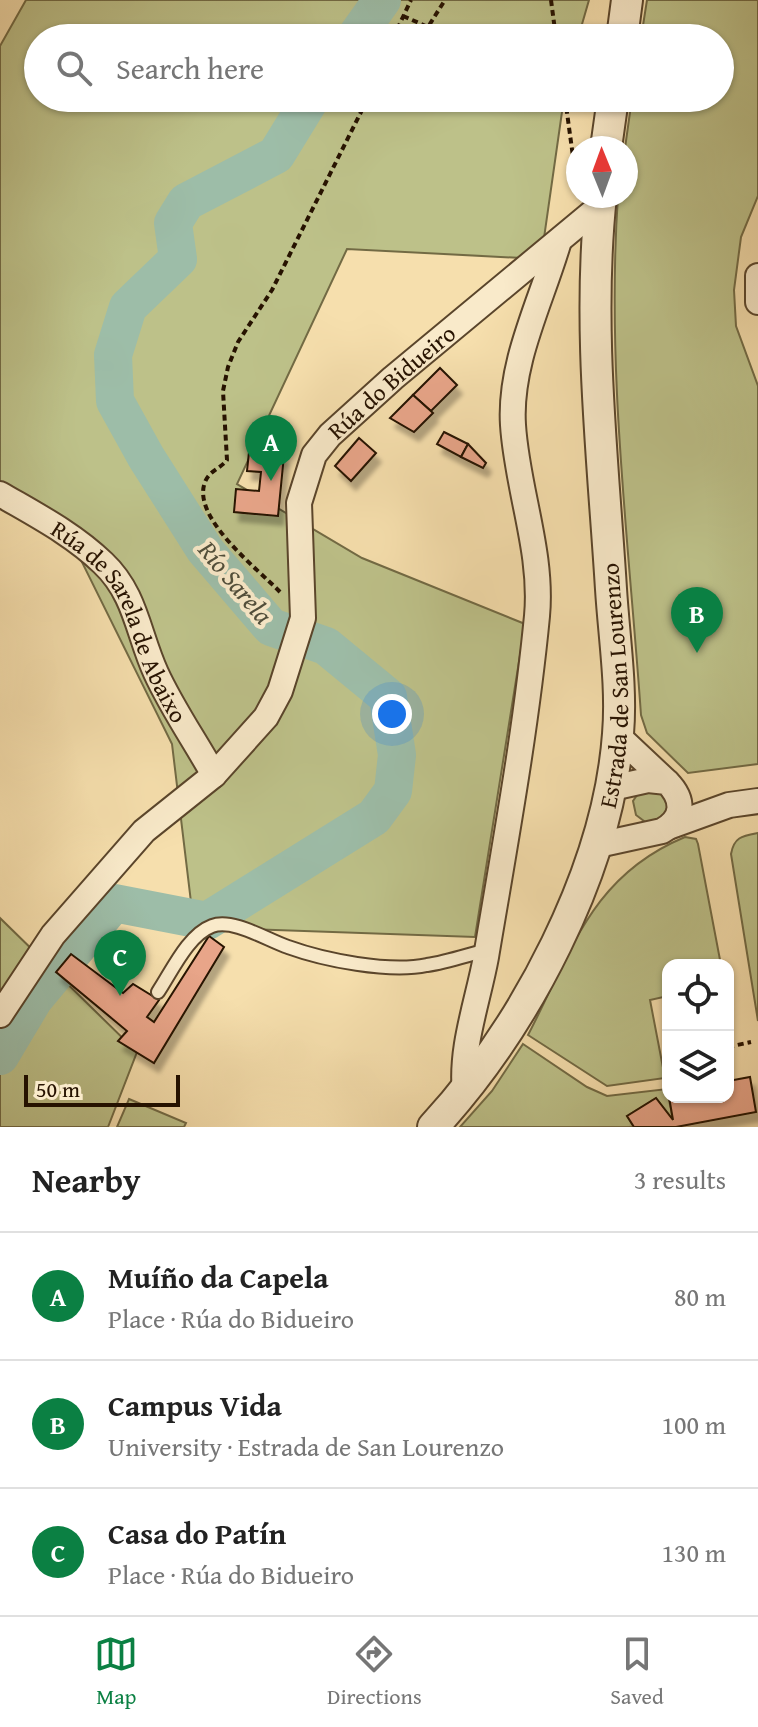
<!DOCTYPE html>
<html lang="en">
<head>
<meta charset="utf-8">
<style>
	:root { --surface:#fff; --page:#f6f6f6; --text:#222; --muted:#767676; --line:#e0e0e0; --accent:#0b8043 }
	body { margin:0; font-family:"Gentium Book Plus",serif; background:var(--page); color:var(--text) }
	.controls { position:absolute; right:24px; bottom:24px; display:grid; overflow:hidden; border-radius:16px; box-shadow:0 2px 6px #0004 }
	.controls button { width:72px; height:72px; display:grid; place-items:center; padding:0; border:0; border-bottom:2px solid var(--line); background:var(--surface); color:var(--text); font:40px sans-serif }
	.compass { position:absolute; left:566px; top:136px; width:72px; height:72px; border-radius:50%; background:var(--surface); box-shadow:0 2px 6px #0004; rotate:359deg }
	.scale { position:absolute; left:24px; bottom:20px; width:156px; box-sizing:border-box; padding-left:8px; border:4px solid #261200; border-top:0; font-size:22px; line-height:28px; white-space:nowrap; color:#261200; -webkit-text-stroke:6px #f9eaca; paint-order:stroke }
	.you { position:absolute; left:392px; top:714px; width:28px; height:28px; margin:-20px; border:6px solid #fff; border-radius:50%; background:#1a73e8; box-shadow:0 0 0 12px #1a73e833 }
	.badge { display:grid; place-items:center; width:52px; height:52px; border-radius:50%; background:var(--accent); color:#fff; font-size:26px; font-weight:700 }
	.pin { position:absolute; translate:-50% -66px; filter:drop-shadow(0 2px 4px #0008) }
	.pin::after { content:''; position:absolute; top:42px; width:28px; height:24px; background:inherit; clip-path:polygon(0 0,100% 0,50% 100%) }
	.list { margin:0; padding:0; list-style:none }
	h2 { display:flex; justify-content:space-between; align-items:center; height:104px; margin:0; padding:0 32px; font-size:34px }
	h2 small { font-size:26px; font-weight:400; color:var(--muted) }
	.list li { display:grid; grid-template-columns:52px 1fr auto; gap:24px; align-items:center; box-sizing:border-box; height:128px; padding:0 32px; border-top:2px solid var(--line) }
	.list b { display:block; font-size:30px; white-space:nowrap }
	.list p { margin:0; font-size:26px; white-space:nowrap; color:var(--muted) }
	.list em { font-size:26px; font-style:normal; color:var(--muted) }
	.icon { flex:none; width:44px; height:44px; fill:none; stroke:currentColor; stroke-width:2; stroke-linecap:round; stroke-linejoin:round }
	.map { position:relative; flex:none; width:758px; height:1127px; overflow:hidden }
	.search { position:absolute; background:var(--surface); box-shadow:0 2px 6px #0004; left:24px; right:24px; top:24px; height:88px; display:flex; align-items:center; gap:20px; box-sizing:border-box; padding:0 28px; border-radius:44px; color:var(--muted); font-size:30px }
	.sheet { height:488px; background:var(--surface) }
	nav { display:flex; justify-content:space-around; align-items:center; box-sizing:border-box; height:112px; border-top:2px solid var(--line); background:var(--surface); font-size:22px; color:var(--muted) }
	nav a { display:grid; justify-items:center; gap:4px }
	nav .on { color:var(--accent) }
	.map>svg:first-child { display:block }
</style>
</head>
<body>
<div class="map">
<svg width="758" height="1127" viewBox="0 0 758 1127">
	<defs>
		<filter id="shadow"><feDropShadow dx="5" dy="9" stdDeviation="2" flood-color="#0004"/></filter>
	</defs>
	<rect width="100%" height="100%" fill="#f6dfad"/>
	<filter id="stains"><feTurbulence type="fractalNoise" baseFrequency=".0025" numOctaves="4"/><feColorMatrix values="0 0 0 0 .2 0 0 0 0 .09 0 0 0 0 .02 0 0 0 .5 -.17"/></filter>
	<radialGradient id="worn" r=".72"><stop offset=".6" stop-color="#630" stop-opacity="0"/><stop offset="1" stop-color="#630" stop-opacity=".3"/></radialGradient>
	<g fill="#bdc189" stroke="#726a44" stroke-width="2">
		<polygon points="26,0 589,0 578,38 38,38 38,98 564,98 541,259 347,249 237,484 362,558 525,624 475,937 194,927 172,744 80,558 0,486 0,46"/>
		<path d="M 647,0 L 758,0 L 758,196 L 741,237 L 734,290 L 736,326 L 758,386 L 758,764 L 688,773 L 647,733 L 641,715 C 629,543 606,369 618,196 L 626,196 L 625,148 L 632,98 L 720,98 L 720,38 L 641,38 Z"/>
		<polygon points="642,788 669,794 668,816 648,824 636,815 633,801"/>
		<path d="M 758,833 L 758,1021 L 731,854 C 734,837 742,836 758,833 Z"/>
		<path d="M 685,837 L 696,839 L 698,844 L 721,965 L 668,965 L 668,996 L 650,1000 L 665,1078 L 607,1086 L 528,1035 C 572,951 591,876 685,837 Z"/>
		<polygon points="0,918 137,1052 108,1127 0,1127"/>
		<polygon points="523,1044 587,1087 607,1096 667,1089 673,1120 656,1098 627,1116 634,1127 460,1127 492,1091"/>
		<polygon points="129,1099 186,1123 184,1127 117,1127"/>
	</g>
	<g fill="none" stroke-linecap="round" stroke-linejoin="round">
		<g stroke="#9dbda8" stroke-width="38">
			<polyline points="355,38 382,0"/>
			<polyline points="0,1056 34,999 114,903 207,921 374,817 393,791 397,755 388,697 326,646 271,627 205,550 146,457 115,401 113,355 128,307 178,259 173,223 186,202 276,155 311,98"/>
		</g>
	</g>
	<g fill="#e8a589" stroke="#261200" stroke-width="2" filter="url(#shadow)">
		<polygon points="440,368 457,385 431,411 413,395"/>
		<polygon points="413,395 433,413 414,432 390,418"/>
		<polygon points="444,432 468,444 461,457 437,444"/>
		<polygon points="359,438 376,453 351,481 335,466"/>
		<polygon points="468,444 486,463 483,468 461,457"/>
		<polygon points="249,452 284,455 278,516 234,512 236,489 259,491 261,472 247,471"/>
		<polygon points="209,936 224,947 154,1063 118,1041 127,1031 56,972 71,954 123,993 133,984 159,1000 147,1017 154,1022"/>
		<polygon points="750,1077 756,1112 676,1127 634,1127 627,1116 656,1098 673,1120 669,1097 728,1097 728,1081"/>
	</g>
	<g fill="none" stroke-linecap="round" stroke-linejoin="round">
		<defs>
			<path id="service" d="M 158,992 C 172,971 188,935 212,926 C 233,918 267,940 288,947 C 324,960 389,973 427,965 C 447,962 467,955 487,950"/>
			<g id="minor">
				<polyline points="758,276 758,302"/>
				<path id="s1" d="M 0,494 C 36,515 73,534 103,563 C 136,594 138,634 156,673 C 172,708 195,741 214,775"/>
				<polyline points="618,736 667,782"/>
				<polyline points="671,826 729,805 758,801"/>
				<path d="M 598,845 L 662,831 C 685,818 684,799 667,782 L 648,780 L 612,788"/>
				<path id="s2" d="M 0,1015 L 53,935 L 144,831 L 214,775 L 266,717 L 280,691 L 303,618 L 299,503 L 314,455 L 330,435 L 393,378 L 599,207"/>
				<path d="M 465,1093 C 460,1048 478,1001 486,957 C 505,844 526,730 537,616 C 543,552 517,489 513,425 C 509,363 541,302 558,244"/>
			</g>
			<g id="tertiary">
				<polyline points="622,38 627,0"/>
				<polyline points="606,148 613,98"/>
				<path id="s3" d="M 433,1127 C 525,1027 608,871 618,734 C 622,687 614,637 611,589 C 603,459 587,326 601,196"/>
			</g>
		</defs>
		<use href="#service" stroke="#5a452b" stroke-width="16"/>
		<use href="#minor" stroke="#5a452b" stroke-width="28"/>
		<use href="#tertiary" stroke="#5a452b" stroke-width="34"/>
		<g stroke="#261200" stroke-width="4" stroke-dasharray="6 4" stroke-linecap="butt">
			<polyline points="551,0 556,38"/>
			<polyline points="403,16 428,27 445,0"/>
			<polyline points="393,38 411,0"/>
			<polyline points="565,98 577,186"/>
			<path d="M 280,592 C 258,569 191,518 205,482 C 209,471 220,469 227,460 L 223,391 L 228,367 L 238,342 L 272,290 L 368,98"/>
			<polyline points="728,1047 751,1042"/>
			<polyline points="668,1058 668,1061"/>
		</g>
		<use href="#service" stroke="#f9eaca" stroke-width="12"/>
		<use href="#minor" stroke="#f9eaca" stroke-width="24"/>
		<use href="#tertiary" stroke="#f9eaca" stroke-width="30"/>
	</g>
	<g text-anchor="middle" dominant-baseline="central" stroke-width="8" stroke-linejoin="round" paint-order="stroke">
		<g font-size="24" fill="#261200" stroke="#f9eaca">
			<text stroke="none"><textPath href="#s2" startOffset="780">Rúa do Bidueiro</textPath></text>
			<text stroke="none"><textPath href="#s1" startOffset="182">Rúa de Sarela de Abaixo</textPath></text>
			<text stroke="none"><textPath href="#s3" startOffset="490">Estrada de San Lourenzo</textPath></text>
		</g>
		<g font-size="26" font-style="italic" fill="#504e3b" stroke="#f9eaca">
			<text transform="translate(236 582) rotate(50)">Río Sarela</text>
		</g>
	</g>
	<rect width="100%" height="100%" filter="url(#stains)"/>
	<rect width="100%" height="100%" fill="url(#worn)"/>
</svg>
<div class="controls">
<button><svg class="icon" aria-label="locate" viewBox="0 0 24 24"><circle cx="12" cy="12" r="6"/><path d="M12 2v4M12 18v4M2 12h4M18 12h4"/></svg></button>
<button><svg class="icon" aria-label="layers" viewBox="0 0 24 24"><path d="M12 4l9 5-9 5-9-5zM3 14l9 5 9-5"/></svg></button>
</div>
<svg class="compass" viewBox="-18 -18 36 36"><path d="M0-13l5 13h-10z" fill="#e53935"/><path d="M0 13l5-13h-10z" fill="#767676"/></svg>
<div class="scale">50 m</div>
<div class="you"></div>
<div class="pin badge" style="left:271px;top:481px">A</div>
<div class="pin badge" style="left:697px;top:653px">B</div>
<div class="pin badge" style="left:120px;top:996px">C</div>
<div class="search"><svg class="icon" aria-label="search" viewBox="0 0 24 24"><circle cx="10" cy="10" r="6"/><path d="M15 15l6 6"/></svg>Search here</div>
</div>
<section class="sheet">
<h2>Nearby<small>3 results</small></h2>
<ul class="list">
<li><span class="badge">A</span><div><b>Muíño da Capela</b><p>Place · Rúa do Bidueiro</p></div><em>80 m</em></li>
<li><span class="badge">B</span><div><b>Campus Vida</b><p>University · Estrada de San Lourenzo</p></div><em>100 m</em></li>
<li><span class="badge">C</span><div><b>Casa do Patín</b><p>Place · Rúa do Bidueiro</p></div><em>130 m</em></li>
</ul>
</section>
<nav>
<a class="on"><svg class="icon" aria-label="map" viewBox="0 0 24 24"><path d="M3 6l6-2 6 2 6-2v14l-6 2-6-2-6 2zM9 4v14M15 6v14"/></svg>Map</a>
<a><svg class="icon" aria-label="directions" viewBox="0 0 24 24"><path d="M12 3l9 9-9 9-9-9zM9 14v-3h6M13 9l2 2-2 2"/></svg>Directions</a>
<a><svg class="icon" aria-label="saved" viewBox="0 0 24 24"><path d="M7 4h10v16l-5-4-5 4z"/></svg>Saved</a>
</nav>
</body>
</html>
